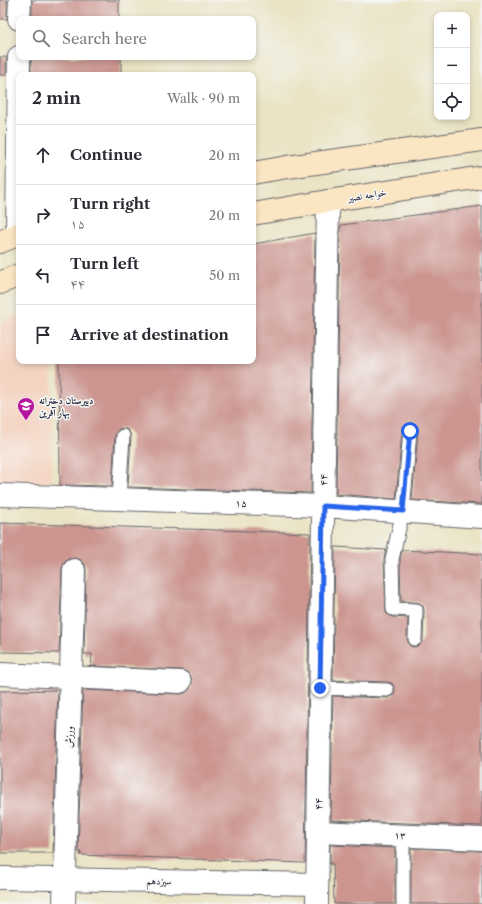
<!DOCTYPE html>
<html lang="en">
<head>
<meta charset="utf-8">
<style>
	:root { --surface:#fff; --page:#f7f7f7; --text:#2b2b33; --muted:#7c7c81; --line:#e1e1e2 }
	body { margin:0; font-family:"Libre Caslon Text",Amiri,serif; background:var(--page); color:var(--text) }
	.controls { position:absolute; right:12px; top:12px; display:grid; overflow:hidden; border-radius:8px; box-shadow:0 2px 6px #0003 }
	.controls button { width:36px; height:36px; display:grid; place-items:center; padding:0; border:0; border-bottom:1px solid var(--line); background:var(--surface); color:var(--text); font:20px sans-serif }
	.stop { position:absolute; width:12px; height:12px; margin:-9px; border:3px solid #2563eb; border-radius:50%; background:#fff }
	.stop.end { background:#2563eb; border-color:#fff; box-shadow:0 1px 4px #0008 }
	.list { margin:0; padding:0; list-style:none }
	h2 { display:flex; justify-content:space-between; align-items:center; height:52px; margin:0; padding:0 16px; font-size:17px }
	h2 small { font-size:13px; font-weight:400; color:var(--muted) }
	.list li { display:grid; grid-template-columns:26px 1fr auto; gap:12px; align-items:center; box-sizing:border-box; height:60px; padding:0 16px; border-top:1px solid var(--line) }
	.list b { display:block; font-size:15px; white-space:nowrap }
	.list p { margin:0; font-size:13px; white-space:nowrap; color:var(--muted) }
	.list em { font-size:13px; font-style:normal; color:var(--muted) }
	.icon { flex:none; width:22px; height:22px; fill:none; stroke:currentColor; stroke-width:2; stroke-linecap:round; stroke-linejoin:round }
	.map { position:relative; flex:none; width:482px; height:904px; overflow:hidden }
	.search { position:absolute; background:var(--surface); box-shadow:0 2px 6px #0003; left:16px; top:16px; width:240px; height:44px; display:flex; align-items:center; gap:10px; box-sizing:border-box; padding:0 14px; border-radius:8px; color:var(--muted); font-size:15px }
	.panel { position:absolute; background:var(--surface); box-shadow:0 2px 6px #0003; left:16px; top:72px; width:240px; height:292px; border-radius:8px }
	.map>svg:first-child { display:block }
</style>
</head>
<body>
<div class="map">
<svg width="482" height="904" viewBox="0 0 482 904">
	<rect width="100%" height="100%" fill="#f6f6f2"/>
	<filter id="ink" filterUnits="userSpaceOnUse"><feTurbulence type="fractalNoise" baseFrequency=".025" numOctaves="2"/><feDisplacementMap in="SourceGraphic" scale="8" xChannelSelector="R" yChannelSelector="G"/><feConvolveMatrix kernelMatrix="1 2 1 2 8 2 1 2 1" color-interpolation-filters="sRGB"/></filter>
	<filter id="wash" filterUnits="userSpaceOnUse"><feTurbulence type="fractalNoise" baseFrequency=".012" numOctaves="4" result="noise"/><feDisplacementMap in="SourceGraphic" scale="16" xChannelSelector="R" yChannelSelector="G"/><feGaussianBlur stdDeviation="0.9" result="paint"/><feColorMatrix in="noise" values="0 0 0 0 0 0 0 0 0 0 0 0 0 0 0 0 0 1.4 0 .05"/><feComposite in="paint" operator="in"/></filter>
	<g filter="url(#wash)">
		<rect width="100%" height="100%" fill="#eae3c4"/>
		<polygon fill="#f4d3c1" points="19,314 19,361 52,361 51,483 0,482 0,322"/>
		<g id="blocks">
			<g fill="#cc9590">
				<rect x="0" y="0" width="7" height="19"/>
				<rect x="32" y="0" width="87" height="19"/>
				<rect x="0" y="57" width="6" height="18"/>
				<rect x="31" y="57" width="90" height="18"/>
				<polygon points="482,206 482,504 412,500 418,432 415,425 410,423 404,426 402,430 396,499 336,494 340,229 341,225"/>
				<polygon points="315,233 311,493 128,487 131,436 128,430 123,428 119,429 115,435 112,486 60,485 59,361 253,361 253,244"/>
				<polygon points="0,523 310,533 305,863 80,855 81,852 78,852 83,690 180,694 185,693 190,689 192,683 191,677 187,672 181,670 91,666 92,654 84,654 86,570 85,564 81,560 75,558 68,559 64,563 62,569 59,653 0,652"/>
				<polygon points="335,547 386,550 384,559 386,613 392,617 408,618 407,639 410,646 414,647 419,646 423,640 424,610 423,606 420,603 401,601 400,560 402,550 482,554 482,826 331,820 333,696 387,698 394,695 395,690 392,683 387,682 333,680"/>
				<polygon points="58,690 53,853 0,853 0,691"/>
				<polygon points="330,845 395,848 395,904 334,904 333,864 330,864"/>
				<polygon points="411,848 482,851 482,904 411,904"/>
			</g>
		</g>
	</g>
	<g filter="url(#ink)">
		<use href="#blocks" fill-opacity="0" stroke="#68666b" stroke-width="1"/>
		<g fill="none" stroke-linecap="round" stroke-linejoin="round">
			<defs>
				<g id="service">
					<polyline points="410,431 403,511 392,559 393,609 416,610 415,639"/>
					<polyline points="119,499 123,436"/>
					<polyline points="320,688 387,690"/>
					<polyline points="403,904 403,835"/>
				</g>
				<g id="minor">
					<polyline points="19,19 20,0"/>
					<polyline points="17,235 19,57"/>
					<polyline points="0,495 323,506 482,517"/>
					<polyline points="0,674 180,682"/>
					<polyline points="318,832 482,839"/>
					<polyline points="0,878 317,884"/>
					<polyline points="64,904 74,570"/>
					<polyline points="317,904 328,201"/>
				</g>
				<g id="secondary">
					<polyline points="253,173 287,167 482,140"/>
					<polyline points="253,214 328,201 482,177"/>
					<polyline points="0,242 19,234"/>
					<polyline points="0,283 19,275"/>
				</g>
			</defs>
			<use href="#service" stroke="#68666b" stroke-width="15"/>
			<use href="#minor" stroke="#68666b" stroke-width="24"/>
			<use href="#secondary" stroke="#68666b" stroke-width="24"/>
			<use href="#service" stroke="#fff" stroke-width="13"/>
			<use href="#minor" stroke="#fff" stroke-width="22"/>
			<use href="#secondary" stroke="#fbe6c4" stroke-width="22"/>
		</g>
	</g>
	<g fill="none" stroke-linecap="round" stroke-linejoin="round" filter="url(#ink)">
		<polyline stroke="#2563eb" stroke-width="5" points="320,688 323,506 403,511 410,431"/>
	</g>
	<defs>
		<symbol id="school-pin" viewBox="-11 -11 22 30"><path d="M0 17L-7.5 6A9.5 9.5 0 1 1 7.5 6Z" fill="#b5179e" stroke="#f6f6f2"/><path d="M0-5L7-2L0 1L-7-2ZM-4 1L0 2.5L4 1V4Q0 6-4 4Z" fill="#fff"/></symbol>
	</defs>
	<g fill-rule="evenodd">
		<use href="#school-pin" x="16" y="396" width="20" height="27"/>
	</g>
	<g text-anchor="middle" dominant-baseline="central" stroke-width="3" stroke-linejoin="round" paint-order="stroke">
		<g font-size="10" fill="#22223b" stroke="#f6f6f2">
			<text transform="translate(367 195) rotate(-9)">خواجه نصیر</text>
			<text transform="translate(323 480) rotate(-89)">۴۴</text>
			<text transform="translate(241 503) rotate(2)">۱۵</text>
			<text transform="translate(69 737) rotate(-88)">ورزش</text>
			<text transform="translate(318 804) rotate(-89)">۴۴</text>
			<text transform="translate(400 835) rotate(3)">۱۳</text>
			<text transform="translate(159 881) rotate(1)">سیزدهم</text>
		</g>
		<g font-size="10" font-weight="bold" fill="#22223b" stroke="#f6f6f2" text-anchor="start">
			<text x="39" y="400">دبیرستان دخترانه<tspan x="39" dy="12">بهار آفرین</tspan></text>
		</g>
	</g>
</svg>
<div class="controls">
<button>+</button>
<button>−</button>
<button><svg class="icon" aria-label="locate" viewBox="0 0 24 24"><circle cx="12" cy="12" r="6"/><path d="M12 2v4M12 18v4M2 12h4M18 12h4"/></svg></button>
</div>
<div class="stop" style="left:410px;top:431px"></div>
<div class="stop end" style="left:320px;top:688px"></div>
<div class="search"><svg class="icon" aria-label="search" viewBox="0 0 24 24"><circle cx="10" cy="10" r="6"/><path d="M15 15l6 6"/></svg>Search here</div>
<section class="panel">
<h2>2 min<small>Walk · 90 m</small></h2>
<ul class="list">
<li><svg class="icon" aria-label="ahead" viewBox="0 0 24 24"><path d="M12 20V5M6 11l6-6 6 6"/></svg><div><b>Continue</b></div><em>20 m</em></li>
<li><svg class="icon" aria-label="right" viewBox="0 0 24 24"><path d="M7 20v-9h11M14 6l5 5-5 5"/></svg><div><b>Turn right</b><p>۱۵</p></div><em>20 m</em></li>
<li><svg class="icon" aria-label="left" viewBox="0 0 24 24"><path d="M17 20v-9H6M10 6l-5 5 5 5"/></svg><div><b>Turn left</b><p>۴۴</p></div><em>50 m</em></li>
<li><svg class="icon" aria-label="arrive" viewBox="0 0 24 24"><path d="M6 21V4h12l-3 4 3 4H6"/></svg><div><b>Arrive at destination</b></div></li>
</ul>
</section>
</div>
</body>
</html>
